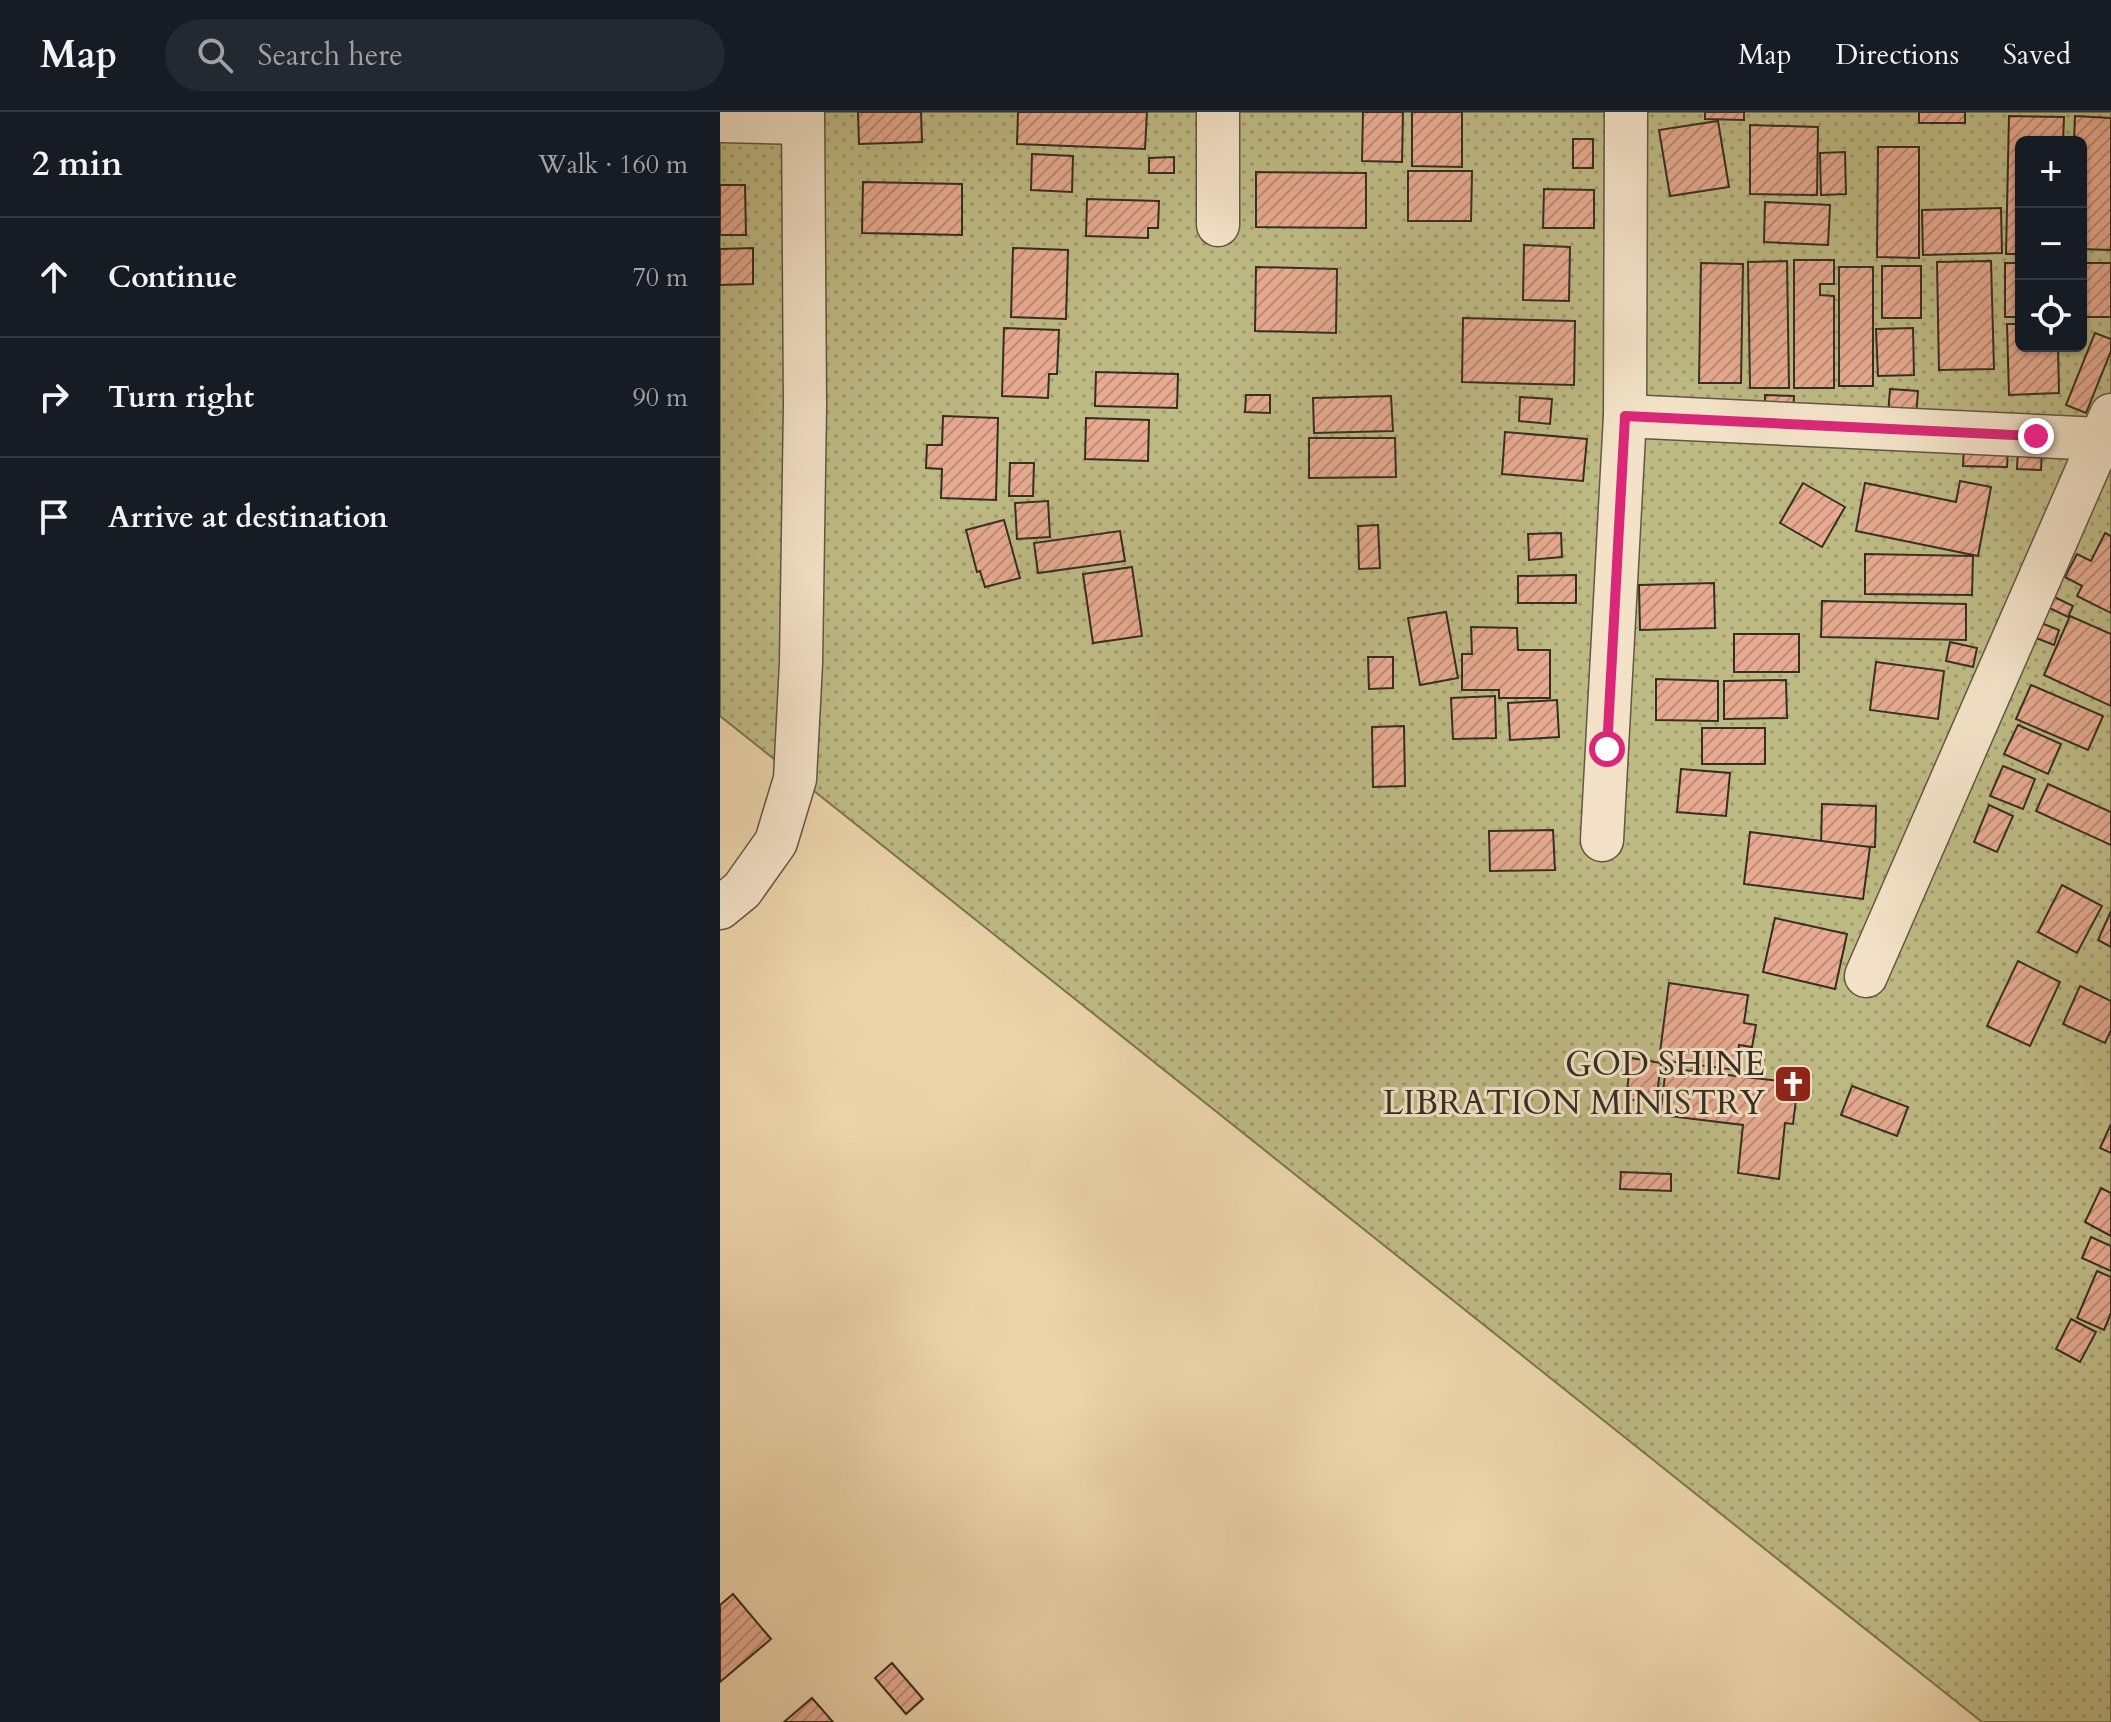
<!DOCTYPE html>
<html lang="en">
<head>
<meta charset="utf-8">
<style>
	:root { --surface:#171b24; --page:#242831; --text:#f1f3f6; --muted:#9ea1a6; --line:#363941 }
	body { margin:0; font-family:Cardo,serif; background:var(--page); color:var(--text) }
	.controls { position:absolute; right:24px; top:24px; display:grid; overflow:hidden; border-radius:12px; box-shadow:0 2px 6px #0004 }
	.controls button { width:72px; height:72px; display:grid; place-items:center; padding:0; border:0; border-bottom:2px solid var(--line); background:var(--surface); color:var(--text); font:40px sans-serif }
	.stop { position:absolute; width:24px; height:24px; margin:-18px; border:6px solid #db2777; border-radius:50%; background:#fff }
	.stop.end { background:#db2777; border-color:#fff; box-shadow:0 2px 8px #0008 }
	.list { margin:0; padding:0; list-style:none }
	h2 { display:flex; justify-content:space-between; align-items:center; height:104px; margin:0; padding:0 32px; font-size:34px }
	h2 small { font-size:26px; font-weight:400; color:var(--muted) }
	.list li { display:grid; grid-template-columns:52px 1fr auto; gap:24px; align-items:center; box-sizing:border-box; height:120px; padding:0 32px; border-top:2px solid var(--line) }
	.list b { display:block; font-size:30px; white-space:nowrap }
	.list em { font-size:26px; font-style:normal; color:var(--muted) }
	.icon { flex:none; width:44px; height:44px; fill:none; stroke:currentColor; stroke-width:2; stroke-linecap:round; stroke-linejoin:round }
	.map { position:relative; flex:none; width:1391px; height:1610px; overflow:hidden }
	header { display:flex; align-items:center; gap:48px; box-sizing:border-box; height:112px; padding:0 40px; background:var(--surface); border-bottom:2px solid var(--line) }
	header strong { font-size:38px }
	nav { display:flex; gap:44px; margin-inline-start:auto; font-size:28px }
	.search { width:560px; height:72px; background:var(--page); display:flex; align-items:center; gap:20px; box-sizing:border-box; padding:0 28px; border-radius:44px; color:var(--muted); font-size:30px }
	main { display:flex }
	aside { flex:1; background:var(--surface) }
	.map>svg:first-child { display:block }
</style>
</head>
<body>
<header>
<strong>Map</strong>
<div class="search"><svg class="icon" aria-label="search" viewBox="0 0 24 24"><circle cx="10" cy="10" r="6"/><path d="M15 15l6 6"/></svg>Search here</div>
<nav><a>Map</a><a>Directions</a><a>Saved</a></nav>
</header>
<main>
<aside>
<h2>2 min<small>Walk · 160 m</small></h2>
<ul class="list">
<li><svg class="icon" aria-label="ahead" viewBox="0 0 24 24"><path d="M12 20V5M6 11l6-6 6 6"/></svg><div><b>Continue</b></div><em>70 m</em></li>
<li><svg class="icon" aria-label="right" viewBox="0 0 24 24"><path d="M7 20v-9h11M14 6l5 5-5 5"/></svg><div><b>Turn right</b></div><em>90 m</em></li>
<li><svg class="icon" aria-label="arrive" viewBox="0 0 24 24"><path d="M6 21V4h12l-3 4 3 4H6"/></svg><div><b>Arrive at destination</b></div></li>
</ul>
</aside>
<div class="map">
<svg width="1391" height="1610" viewBox="0 0 1391 1610">
	<defs>
		<pattern id="grass-dots" width="8" height="8" patternUnits="userSpaceOnUse" patternTransform="scale(2)"><rect width="8" height="8" fill="#beba84"/><path d="M2 2h.1M6 6h.1" fill="none" stroke="#9b986c" stroke-width="1.8" stroke-linecap="round"/></pattern>
		<pattern id="building-hatch" width="6" height="6" patternUnits="userSpaceOnUse" patternTransform="scale(2)"><rect width="6" height="6" fill="#e8ab91"/><path d="M-1 1l2-2M0 6l6-6M5 7l2-2" fill="none" stroke="#bd8c76"/></pattern>
	</defs>
	<rect width="100%" height="100%" fill="#ecd3aa"/>
	<filter id="stains"><feTurbulence type="fractalNoise" baseFrequency=".0025" numOctaves="4"/><feColorMatrix values="0 0 0 0 .2 0 0 0 0 .09 0 0 0 0 .02 0 0 0 .5 -.17"/></filter>
	<radialGradient id="worn" r=".72"><stop offset=".6" stop-color="#630" stop-opacity="0"/><stop offset="1" stop-color="#630" stop-opacity=".3"/></radialGradient>
	<path fill="url(#grass-dots)" stroke="#7a7452" stroke-width="2" fill-rule="evenodd" d="M 0,0 L 1391,0 L 1391,1610 L 1262,1610 L 0,604 ZM 1301,30 L 1361,30 L 1361,234 L 1301,234 Z"/>
	<g fill="url(#building-hatch)" stroke="#372d21" stroke-width="2">
		<polygon points="138,0 201,0 202,30 139,32"/>
		<polygon points="298,0 427,0 425,37 297,32"/>
		<polygon points="643,0 683,0 682,50 642,49"/>
		<polygon points="692,0 742,0 742,55 692,54"/>
		<polygon points="985,0 1024,0 1024,8 985,7"/>
		<rect x="1199" y="0" width="46" height="11"/>
		<polygon points="1289,4 1344,5 1343,30 1301,30 1301,142 1286,142"/>
		<polygon points="1355,4 1391,6 1391,138 1361,137 1361,30 1354,30"/>
		<polygon points="998,9 1009,75 950,84 939,18"/>
		<polygon points="1030,13 1098,15 1097,83 1030,82"/>
		<rect x="853" y="27" width="20" height="29"/>
		<polygon points="1158,35 1199,35 1199,146 1157,145"/>
		<polygon points="1125,40 1126,82 1101,83 1100,41"/>
		<polygon points="312,42 353,44 352,80 311,78"/>
		<polygon points="454,45 454,61 429,61 429,46"/>
		<polygon points="688,59 752,59 751,109 688,109"/>
		<polygon points="536,60 646,61 646,116 536,115"/>
		<polygon points="143,70 242,72 242,123 142,121"/>
		<polygon points="0,73 25,73 26,123 0,123"/>
		<polygon points="824,77 874,78 874,116 823,116"/>
		<polygon points="367,87 439,89 438,116 428,116 428,126 366,124"/>
		<polygon points="1045,90 1110,93 1108,133 1044,130"/>
		<polygon points="1281,96 1282,141 1203,143 1202,98"/>
		<polygon points="804,133 850,135 849,189 803,188"/>
		<polygon points="33,136 33,172 0,173 0,137"/>
		<polygon points="293,136 348,138 346,207 291,205"/>
		<polygon points="1074,148 1114,148 1114,172 1100,172 1100,183 1114,184 1114,276 1074,276"/>
		<polygon points="1067,149 1069,276 1030,276 1028,150"/>
		<polygon points="1271,149 1274,257 1219,258 1217,150"/>
		<polygon points="981,151 1023,152 1021,271 979,271"/>
		<rect x="1285" y="151" width="16" height="54"/>
		<rect x="1361" y="151" width="30" height="54"/>
		<rect x="1162" y="154" width="39" height="52"/>
		<polygon points="536,155 617,157 616,221 535,219"/>
		<rect x="1119" y="155" width="34" height="119"/>
		<polygon points="743,206 855,209 854,273 742,270"/>
		<polygon points="1287,212 1301,212 1301,234 1338,234 1339,281 1289,283"/>
		<polygon points="284,216 339,218 337,262 329,262 328,286 282,284"/>
		<polygon points="1193,216 1194,263 1158,264 1156,217"/>
		<polygon points="1375,221 1391,227 1391,239 1366,301 1346,293"/>
		<polygon points="376,260 458,262 457,296 375,294"/>
		<polygon points="1170,277 1198,279 1196,305 1168,303"/>
		<polygon points="526,283 550,283 550,301 525,300"/>
		<polygon points="1045,283 1074,284 1073,300 1045,299"/>
		<polygon points="671,284 673,319 594,321 593,286"/>
		<polygon points="800,285 832,287 830,312 799,309"/>
		<polygon points="223,304 278,306 276,388 221,386 222,357 206,356 207,333 222,333"/>
		<polygon points="366,306 429,308 428,349 365,347"/>
		<polygon points="785,320 867,327 863,369 782,362"/>
		<polygon points="589,326 675,326 676,365 589,366"/>
		<polygon points="1244,335 1288,337 1287,355 1243,354"/>
		<polygon points="1298,336 1322,337 1321,358 1297,357"/>
		<polygon points="290,351 314,351 313,384 289,384"/>
		<polygon points="1240,369 1271,375 1258,444 1136,419 1145,371 1236,390"/>
		<polygon points="1083,371 1125,395 1102,435 1060,411"/>
		<polygon points="328,389 330,425 297,427 295,391"/>
		<polygon points="284,408 300,466 265,475 260,459 257,460 246,418"/>
		<polygon points="658,413 660,456 639,457 638,414"/>
		<polygon points="400,419 405,449 318,461 314,431"/>
		<polygon points="841,421 842,445 809,448 808,422"/>
		<polygon points="1385,421 1391,424 1391,501 1357,484 1362,474 1345,465 1357,442 1371,449"/>
		<polygon points="1145,442 1253,444 1252,483 1145,482"/>
		<polygon points="412,455 422,524 373,531 363,462"/>
		<polygon points="856,463 856,491 798,491 798,464"/>
		<polygon points="994,471 995,516 920,518 919,473"/>
		<polygon points="1326,481 1353,494 1348,505 1321,492"/>
		<polygon points="1102,489 1246,492 1246,528 1101,525"/>
		<polygon points="726,500 738,566 700,573 688,506"/>
		<polygon points="1350,504 1391,522 1391,594 1324,563"/>
		<polygon points="1316,509 1339,518 1334,533 1311,524"/>
		<polygon points="751,515 797,516 798,538 830,538 830,586 779,586 779,578 742,578 742,542 752,542"/>
		<rect x="1014" y="522" width="65" height="38"/>
		<polygon points="1230,530 1257,536 1253,555 1226,549"/>
		<polygon points="648,545 673,545 673,576 649,577"/>
		<polygon points="1156,550 1224,559 1218,607 1150,598"/>
		<polygon points="936,567 998,569 998,609 936,608"/>
		<polygon points="1066,568 1067,606 1004,607 1004,569"/>
		<polygon points="1311,573 1383,604 1368,638 1296,607"/>
		<polygon points="775,584 776,626 733,627 731,586"/>
		<polygon points="837,588 839,625 790,628 788,591"/>
		<polygon points="1298,613 1341,632 1328,662 1284,642"/>
		<polygon points="684,614 685,674 653,675 652,615"/>
		<rect x="982" y="616" width="63" height="36"/>
		<polygon points="1283,654 1315,667 1303,697 1270,684"/>
		<polygon points="961,657 1010,661 1006,704 957,700"/>
		<polygon points="1328,672 1391,700 1391,733 1316,699"/>
		<polygon points="1102,692 1156,694 1155,735 1101,733"/>
		<polygon points="1269,693 1293,704 1277,740 1254,730"/>
		<polygon points="833,718 835,758 770,759 769,719"/>
		<polygon points="1030,720 1150,735 1143,787 1024,772"/>
		<polygon points="1342,773 1382,794 1357,841 1318,820"/>
		<polygon points="1391,799 1391,835 1378,828"/>
		<polygon points="1055,806 1127,822 1115,877 1043,860"/>
		<polygon points="1298,849 1340,870 1310,934 1267,914"/>
		<polygon points="949,871 1028,883 1024,911 1036,913 1032,935 1019,933 1016,958 939,948"/>
		<polygon points="1360,874 1391,889 1391,918 1385,931 1343,912"/>
		<polygon points="911,946 941,951 936,991 906,987"/>
		<polygon points="946,956 1078,971 1073,1012 1065,1011 1059,1067 1018,1061 1023,1013 940,1003"/>
		<polygon points="1132,974 1188,995 1177,1024 1121,1003"/>
		<polygon points="1391,1012 1391,1041 1380,1036"/>
		<polygon points="901,1060 951,1062 951,1079 900,1077"/>
		<polygon points="1381,1076 1391,1081 1391,1124 1365,1110"/>
		<polygon points="1371,1125 1391,1134 1391,1159 1362,1146"/>
		<polygon points="1377,1159 1391,1165 1391,1201 1384,1218 1357,1206"/>
		<polygon points="1351,1207 1376,1220 1360,1250 1336,1237"/>
		<polygon points="13,1482 51,1527 0,1570 0,1493"/>
		<polygon points="172,1551 203,1587 186,1602 155,1566"/>
		<polygon points="92,1586 113,1610 64,1610"/>
	</g>
	<g fill="none" stroke-linecap="round" stroke-linejoin="round">
		<defs>
			<g id="minor">
				<polyline points="498,0 498,113"/>
				<polyline points="0,9 83,11"/>
				<polyline points="905,304 1380,327"/>
				<polyline points="882,728 905,304 906,0"/>
				<polyline points="0,796 22,778 56,730 75,667 81,551 85,294 83,0"/>
				<polyline points="1146,864 1391,303"/>
			</g>
		</defs>
		<use href="#minor" stroke="#645643" stroke-width="45"/>
		<use href="#minor" stroke="#f3e2c8" stroke-width="42"/>
	</g>
	<g fill="none" stroke-linecap="round" stroke-linejoin="round">
		<polyline stroke="#db2777" stroke-width="10" points="887,637 905,304 1316,324"/>
	</g>
	<defs>
		<symbol id="church-square" viewBox="-11 -11 22 22"><rect x="-9" y="-9" width="18" height="18" rx="4" fill="#8f2418" stroke="#f3e2c8"/><path d="M-1.2-6h2.4v3.5h3.3v2.4h-3.3V6h-2.4V-.1h-3.3v-2.4h3.3Z" fill="#fff"/></symbol>
	</defs>
	<g fill-rule="evenodd">
		<use href="#church-square" x="1051" y="950" width="44" height="44"/>
	</g>
	<g text-anchor="middle" dominant-baseline="central" stroke-width="6" stroke-linejoin="round" paint-order="stroke">
		<g font-size="34" fill="#372d21" stroke="#f3e2c8" text-anchor="end">
			<text x="1045" y="952">GOD SHINE<tspan x="1045" dy="39">LIBRATION MINISTRY</tspan></text>
		</g>
	</g>
	<rect width="100%" height="100%" filter="url(#stains)"/>
	<rect width="100%" height="100%" fill="url(#worn)"/>
</svg>
<div class="controls">
<button>+</button>
<button>−</button>
<button><svg class="icon" aria-label="locate" viewBox="0 0 24 24"><circle cx="12" cy="12" r="6"/><path d="M12 2v4M12 18v4M2 12h4M18 12h4"/></svg></button>
</div>
<div class="stop" style="left:887px;top:637px"></div>
<div class="stop end" style="left:1316px;top:324px"></div>
</div>
</main>
</body>
</html>
